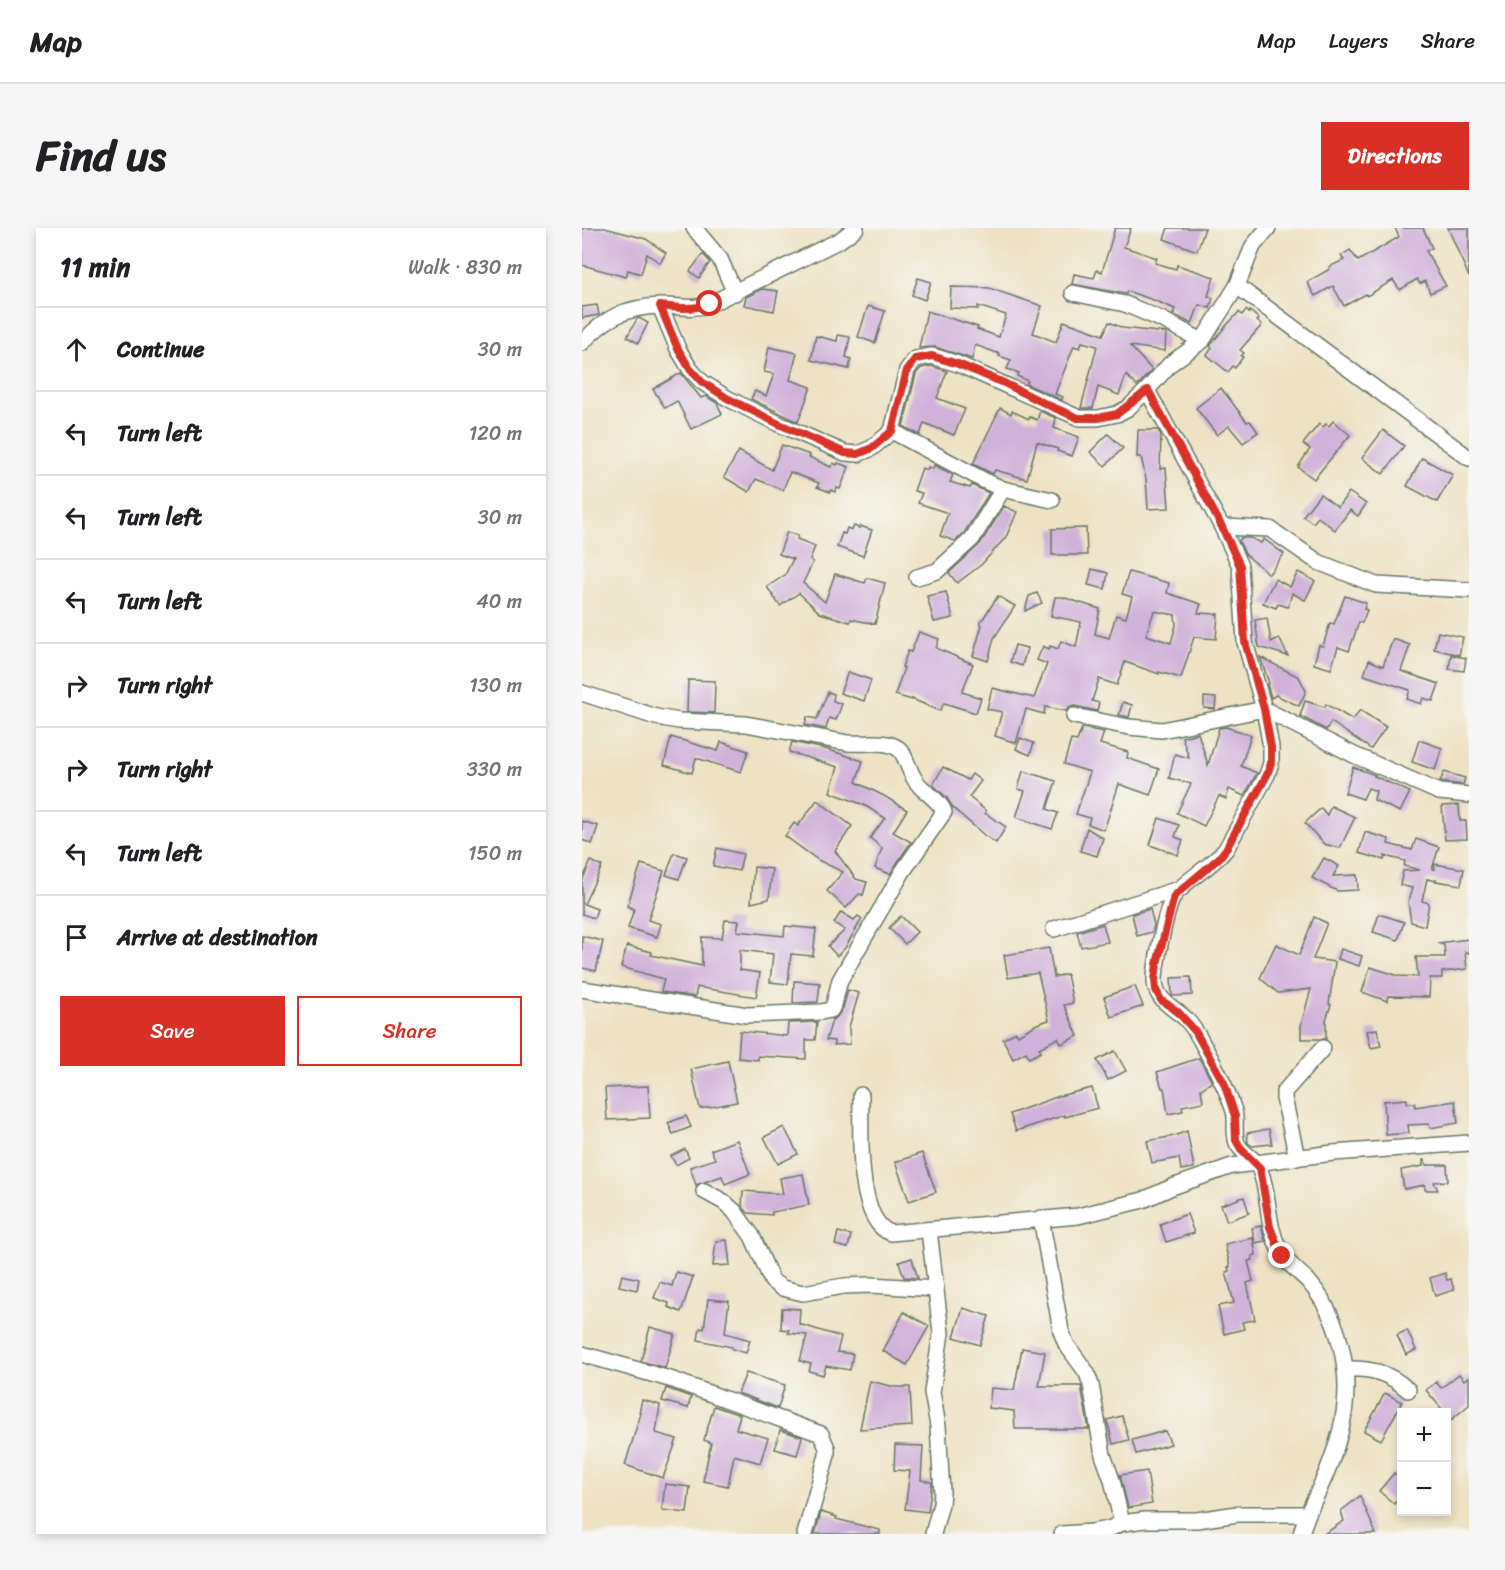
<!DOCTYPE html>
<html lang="en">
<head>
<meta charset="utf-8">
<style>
	:root { --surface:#fff; --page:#f6f6f6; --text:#202124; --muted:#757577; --line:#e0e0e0; --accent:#d93025 }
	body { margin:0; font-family:Sriracha,sans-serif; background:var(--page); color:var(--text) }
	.controls { position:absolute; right:18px; bottom:18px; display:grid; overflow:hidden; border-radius:0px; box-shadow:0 3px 9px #0003 }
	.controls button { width:54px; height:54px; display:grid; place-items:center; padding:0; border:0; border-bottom:2px solid var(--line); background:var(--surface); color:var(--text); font:30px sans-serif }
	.stop { position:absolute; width:18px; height:18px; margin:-14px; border:4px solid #d93025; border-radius:50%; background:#fff }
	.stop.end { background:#d93025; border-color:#fff; box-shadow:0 2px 6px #0008 }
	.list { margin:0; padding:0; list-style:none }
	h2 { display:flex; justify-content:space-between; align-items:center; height:78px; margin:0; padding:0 24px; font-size:26px }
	h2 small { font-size:20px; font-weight:400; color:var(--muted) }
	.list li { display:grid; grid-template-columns:39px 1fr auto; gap:18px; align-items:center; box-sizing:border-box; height:84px; padding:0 24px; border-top:2px solid var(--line) }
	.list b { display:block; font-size:22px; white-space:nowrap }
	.list em { font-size:20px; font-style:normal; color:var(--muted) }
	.actions { display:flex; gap:12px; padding:18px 24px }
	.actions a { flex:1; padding:14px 0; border:2px solid var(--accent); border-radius:0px; text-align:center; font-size:21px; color:var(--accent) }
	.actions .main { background:var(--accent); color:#fff }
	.icon { flex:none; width:33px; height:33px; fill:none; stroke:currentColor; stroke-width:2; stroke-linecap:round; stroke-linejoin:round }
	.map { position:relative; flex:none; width:887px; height:1306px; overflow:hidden; border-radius:0px }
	header { display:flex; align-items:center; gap:36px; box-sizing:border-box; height:84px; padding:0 30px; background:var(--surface); border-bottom:2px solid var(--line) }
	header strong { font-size:28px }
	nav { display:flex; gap:33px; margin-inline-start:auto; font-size:21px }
	.intro { display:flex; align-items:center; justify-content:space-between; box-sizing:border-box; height:144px; padding:0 36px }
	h1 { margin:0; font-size:42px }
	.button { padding:15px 27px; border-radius:0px; background:var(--accent); color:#fff; font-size:21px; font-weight:700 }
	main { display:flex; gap:36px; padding:0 36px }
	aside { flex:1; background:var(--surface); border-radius:0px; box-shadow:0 3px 9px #0003 }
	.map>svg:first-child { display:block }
</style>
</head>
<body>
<header>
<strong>Map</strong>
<nav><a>Map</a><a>Layers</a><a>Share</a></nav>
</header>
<div class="intro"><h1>Find us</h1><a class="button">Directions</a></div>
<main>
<aside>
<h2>11 min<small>Walk · 830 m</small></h2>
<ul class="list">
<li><svg class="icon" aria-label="ahead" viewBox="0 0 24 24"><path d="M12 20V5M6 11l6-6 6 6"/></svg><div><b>Continue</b></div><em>30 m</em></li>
<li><svg class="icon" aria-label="left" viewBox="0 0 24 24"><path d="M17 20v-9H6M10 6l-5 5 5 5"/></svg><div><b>Turn left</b></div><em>120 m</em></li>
<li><svg class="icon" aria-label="left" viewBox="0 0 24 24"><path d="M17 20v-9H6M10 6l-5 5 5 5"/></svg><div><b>Turn left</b></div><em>30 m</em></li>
<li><svg class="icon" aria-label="left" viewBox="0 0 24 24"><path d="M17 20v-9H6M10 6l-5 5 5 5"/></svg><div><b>Turn left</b></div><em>40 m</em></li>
<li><svg class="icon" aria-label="right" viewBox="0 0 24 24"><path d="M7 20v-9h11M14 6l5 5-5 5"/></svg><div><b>Turn right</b></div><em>130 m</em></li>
<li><svg class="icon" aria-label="right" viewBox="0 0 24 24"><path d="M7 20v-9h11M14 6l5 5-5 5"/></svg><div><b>Turn right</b></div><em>330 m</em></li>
<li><svg class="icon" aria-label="left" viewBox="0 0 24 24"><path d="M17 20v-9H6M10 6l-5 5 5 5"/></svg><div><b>Turn left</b></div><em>150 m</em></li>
<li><svg class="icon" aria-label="arrive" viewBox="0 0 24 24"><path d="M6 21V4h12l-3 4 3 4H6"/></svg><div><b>Arrive at destination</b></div></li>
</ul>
<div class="actions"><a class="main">Save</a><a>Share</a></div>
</aside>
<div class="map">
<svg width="887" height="1306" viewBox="0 0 887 1306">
	<rect width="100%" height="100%" fill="#f6f6f2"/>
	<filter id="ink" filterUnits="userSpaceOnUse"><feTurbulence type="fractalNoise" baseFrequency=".0167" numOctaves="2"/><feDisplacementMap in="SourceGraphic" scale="12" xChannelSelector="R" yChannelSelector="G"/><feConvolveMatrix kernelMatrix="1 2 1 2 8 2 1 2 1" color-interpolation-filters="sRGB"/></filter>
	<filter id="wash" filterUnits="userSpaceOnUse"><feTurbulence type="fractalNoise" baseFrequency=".008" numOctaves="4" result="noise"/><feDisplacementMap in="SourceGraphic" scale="24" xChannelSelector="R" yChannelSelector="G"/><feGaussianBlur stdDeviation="1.35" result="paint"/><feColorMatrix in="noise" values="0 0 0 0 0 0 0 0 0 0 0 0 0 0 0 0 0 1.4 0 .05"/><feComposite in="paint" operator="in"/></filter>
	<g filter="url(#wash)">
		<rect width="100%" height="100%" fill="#eee2c4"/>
		<g id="blocks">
			<g fill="#d0b1d9" fill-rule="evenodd">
				<polygon points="0,0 23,0 64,11 84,25 78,35 65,26 59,46 46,42 44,49 0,37"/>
				<polygon points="533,0 549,0 542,19 575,30 573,35 594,41 595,37 632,49 626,68 631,70 628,80 617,77 610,96 591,86 593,81 574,73 545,63 544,66 490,56 492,46 512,50 515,42 520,44"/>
				<polygon points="586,0 623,0 615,23 582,11"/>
				<polygon points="813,0 841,0 850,20 844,23 864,58 848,65 843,53 838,56 835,51 818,62 811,52 785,68 784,66 762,78 751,58 733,68 725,54 748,41 747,39 762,32 759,28 768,22 776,33 817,9"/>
				<polygon points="866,0 887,0 887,49"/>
				<polygon points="121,26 128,34 117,50 108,43"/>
				<polygon points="336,50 349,54 343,72 330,67"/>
				<polygon points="369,59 407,60 460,78 451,105 474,114 482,93 521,107 527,94 541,100 584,105 583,123 548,118 570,142 555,158 544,147 537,167 516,159 511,180 499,180 515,118 500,114 498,120 492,118 473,166 481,169 480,172 444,156 446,153 435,148 437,145 425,141 429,132 417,128 418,126 393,117 390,131 353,119 337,120 345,83 396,99 395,101 417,109 424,87 396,78 396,81 368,80"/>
				<polygon points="181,61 196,63 192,83 162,77 164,69"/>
				<polygon points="15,77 17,87 0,90 0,79"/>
				<polygon points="286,78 303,83 293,115 276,109"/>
				<polygon points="664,82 667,85 668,83 677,91 675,93 680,97 658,122 662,125 659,128 661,129 653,140 651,138 646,144 625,127 630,120 628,118 642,100 657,84 660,87"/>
				<polygon points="57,90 66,95 56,115 45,109 55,91"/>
				<polygon points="256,107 268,109 264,129 269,131 267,141 229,132 234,108 255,113"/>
				<polygon points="187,119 215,125 208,152 229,159 216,194 169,171 173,163 184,168 192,146 182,144"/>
				<polygon points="349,138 365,143 355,170 383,181 372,207 342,195 338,207 321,198 334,146 339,140"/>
				<polygon points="99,145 119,170 124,168 135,175 140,186 109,201 95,173 83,180 71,161"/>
				<polygon points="639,160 665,194 668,193 676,204 661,215 647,198 635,207 614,180"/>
				<polygon points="418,180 429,186 430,183 447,191 448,189 455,192 458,183 474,190 472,200 497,209 490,228 475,223 476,221 455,214 445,251 413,242 411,246 391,236"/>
				<polygon points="751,193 768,207 732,251 716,239 728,221 721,216 737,196 741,199 744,196 747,198"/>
				<polygon points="556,202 576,202 579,207 578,241 584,240 587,280 566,281 564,251 559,229 555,229"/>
				<polygon points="801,202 822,218 801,246 780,230"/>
				<polygon points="526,206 541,220 523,238 508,224"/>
				<polygon points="200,217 228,227 227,229 249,239 251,235 255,237 256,235 267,239 258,261 255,260 253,264 249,262 248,264 235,259 237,255 208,244 201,262 174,251 167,264 142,249 157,223 190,242"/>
				<polygon points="840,230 871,247 855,274 825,258"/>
				<polygon points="352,237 371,247 368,254 388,260 390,257 407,265 382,305 373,313 358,308 366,285 336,275 340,265 332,263 340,240 345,242 346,239 351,241"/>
				<polygon points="767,264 784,276 776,288 768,282 753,302 736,289 731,295 721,288 738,266 756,279"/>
				<polygon points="422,278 435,284 424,309 399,337 375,355 367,345 398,316"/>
				<polygon points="272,298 277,300 278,298 290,302 281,328 255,319 260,305 263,306 265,300 270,302"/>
				<polygon points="504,300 505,327 470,327 470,301"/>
				<polygon points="205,304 216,308 215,311 233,318 228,332 231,334 221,355 243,374 253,346 283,355 285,350 303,355 293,396 269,391 268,394 238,385 217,365 198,378 185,359 203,347 211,331 197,326"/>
				<polygon points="659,310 669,310 679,315 682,311 702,326 687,346 663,326 657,313"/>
				<polygon points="510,341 526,345 523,361 506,357"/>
				<path d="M 547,344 L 587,355 L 585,365 L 619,376 L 616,385 L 636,386 L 634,411 L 612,409 L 599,450 L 577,444 L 577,446 L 543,434 L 535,457 L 517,451 L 510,473 L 517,475 L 515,483 L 493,478 L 488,479 L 484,483 L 463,479 L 462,486 L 444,481 L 434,515 L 413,508 L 420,484 L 405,481 L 410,460 L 452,470 L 465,436 L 455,432 L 461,418 L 467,421 L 468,418 L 476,421 L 479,413 L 494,419 L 499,394 L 469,388 L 473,369 L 480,369 L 518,381 L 513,406 L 527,410 L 534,387 L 544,390 L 550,369 L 540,366 ZM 572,383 L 593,387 L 594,397 L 589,415 L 564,407 Z"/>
				<polygon points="716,344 733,353 723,372 710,365 706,379 696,376 694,380 681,375 693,351 708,359"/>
				<polygon points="364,364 371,390 352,394 345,368"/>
				<polygon points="455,365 460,375 443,383 447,368"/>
				<polygon points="416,368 433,378 412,410 406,433 391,428 400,397 398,395"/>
				<polygon points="763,368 784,375 782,381 785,382 780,395 777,394 767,423 756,419 749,441 732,436 737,417 741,418 748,395 752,396"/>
				<polygon points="685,390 689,414 697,410 706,428 677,419 673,392"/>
				<polygon points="337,404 357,411 354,420 391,436 380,464 399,470 394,485 362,475 358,483 330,471 330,472 313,467 322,440 320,439 326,423 329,424"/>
				<polygon points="856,404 881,409 877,427 852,421"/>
				<polygon points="811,411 828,417 819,443 857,456 851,473 841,470 839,476 825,471 828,462 782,447 787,432 801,438"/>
				<polygon points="433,417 445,420 440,438 428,434"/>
				<polygon points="869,427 884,430 882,443 867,441"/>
				<polygon points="678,429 717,449 724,463 717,478 694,467 689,470 685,456 687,455"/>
				<polygon points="266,444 289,452 282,473 258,465"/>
				<polygon points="106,452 133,453 132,485 105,484"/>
				<polygon points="246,464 252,466 251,473 260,476 254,492 247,490 244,501 223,497 225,489 235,491"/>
				<polygon points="622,469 634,470 633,481 622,480"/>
				<polygon points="723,473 743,479 744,476 771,492 778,482 804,499 789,521 749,494 744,502 718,488"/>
				<polygon points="541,474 550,477 547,489 537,487"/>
				<polygon points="644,499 669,507 659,538 675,545 662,568 647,561 644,571 637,568 622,598 595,585 609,556 587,550 593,526 607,530 600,509 616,505 626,537 637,500"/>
				<polygon points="500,500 522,504 518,516 546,524 545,530 577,541 568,567 537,556 522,602 506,596 508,590 494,586 508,544 482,536 489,512 495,513"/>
				<polygon points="89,509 136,523 139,514 166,523 159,544 114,530 110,545 82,537"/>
				<polygon points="438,510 452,515 448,527 434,521"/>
				<polygon points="837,512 860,520 853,542 830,534"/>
				<polygon points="210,514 244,521 281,533 274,554 302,568 325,582 311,604 329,614 308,646 293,640 300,620 288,610 303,590 282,577 248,564 256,539 207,524"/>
				<polygon points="361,539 386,552 390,546 399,553 387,569 404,583 403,585 424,599 414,615 402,607 371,580 365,570 351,557"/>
				<polygon points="771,539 793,547 792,548 828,564 818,584 792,572 794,563 786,560 781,571 763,565"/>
				<polygon points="441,543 474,553 465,581 476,585 470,601 434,589 443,563 436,561"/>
				<polygon points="862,544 883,550 881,557 858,554"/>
				<polygon points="235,572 270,598 253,623 274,651 285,654 281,667 277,666 264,680 245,663 261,644 236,632 203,608 212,595 216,598"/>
				<polygon points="877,577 878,593 884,593 885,611 863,612 860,578"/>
				<polygon points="749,578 773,589 758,620 742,616 723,595 739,580 745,587"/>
				<polygon points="577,590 597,597 593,609 601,612 596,627 568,617"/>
				<polygon points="0,593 16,598 10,616 0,612"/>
				<polygon points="505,600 521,610 515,628 498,623"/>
				<polygon points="783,604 807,611 806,616 830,622 834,611 857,619 850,641 853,641 852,636 882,641 879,657 854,653 854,651 854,653 845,651 840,673 847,675 843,698 829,694 826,674 830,660 818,657 821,643 838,642 822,638 823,633 803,628 802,632 777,625"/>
				<polygon points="135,620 161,626 157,643 131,638"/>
				<polygon points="92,625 105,629 97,651 84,647"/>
				<polygon points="742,630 757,638 751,648 775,647 776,662 755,663 730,650"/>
				<polygon points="9,633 20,638 2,676 15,681 12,690 0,686 0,653"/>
				<polygon points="59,636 82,643 66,692 79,696 75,709 46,700 52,681 45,678"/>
				<polygon points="172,639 190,641 187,671 169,675"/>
				<polygon points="568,681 572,697 570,704 555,708 550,686"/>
				<polygon points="259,684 272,692 276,688 280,691 263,720 255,728 246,718 263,702 252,695"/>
				<polygon points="797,686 822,694 816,712 791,704"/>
				<polygon points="319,688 335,704 323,716 307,700"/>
				<polygon points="732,689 745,695 731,731 753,734 747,776 749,777 744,792 744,811 719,811 719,797 729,761 696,765 678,750 694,716 717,727"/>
				<polygon points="143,692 157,693 155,703 202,708 203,698 234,701 231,728 209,726 206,756 188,754 191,726 158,722 158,742 178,745 174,769 115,759 113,769 79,764 82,751 39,739 45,718 70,724 69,727 120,738 120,709 140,710"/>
				<polygon points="521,696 526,714 499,719 495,704"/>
				<polygon points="0,708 21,713 14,743 0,740"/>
				<polygon points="887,711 887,725 883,724 885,741 860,744 860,750 848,750 847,769 806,768 805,773 780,764 788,739 817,748 836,749 834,729 863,729 862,717 855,715"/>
				<polygon points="467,720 472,749 485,746 491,775 482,777 496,808 479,816 476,810 457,820 459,824 447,830 444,824 431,831 421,811 434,804 436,807 455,796 467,792 456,745 426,750 422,727"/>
				<polygon points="759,721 780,728 777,738 756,731"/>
				<polygon points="609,749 610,767 590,768 589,750"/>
				<polygon points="212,753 238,755 236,774 211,775"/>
				<polygon points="553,758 561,778 529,789 522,769"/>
				<polygon points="266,762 277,765 267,799 268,816 252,817 252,813 244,812 250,792 255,789 261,780"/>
				<polygon points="235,794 233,812 224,812 224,831 176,828 176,832 156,830 158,803 205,808 206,795"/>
				<polygon points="795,801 799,818 789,820 785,803"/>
				<polygon points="533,823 544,843 526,852 515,832"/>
				<polygon points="617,830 630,854 619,861 621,874 600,878 601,883 586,886 582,860 580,860 575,844"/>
				<polygon points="146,833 155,874 118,881 109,841"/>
				<polygon points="66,858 68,890 25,892 23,860"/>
				<polygon points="510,860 516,880 483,889 483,887 434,903 428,886 477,868"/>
				<polygon points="825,871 825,875 833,875 833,879 873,873 876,895 848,900 847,896 826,897 827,905 804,907 802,873"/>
				<polygon points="104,888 109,899 91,906 86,895"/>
				<polygon points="202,899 216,926 196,936 182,909"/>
				<polygon points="687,901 690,916 670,918 666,915 665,905"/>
				<polygon points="605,903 612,940 599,942 597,930 570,935 565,913 592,908"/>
				<polygon points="155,912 168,946 143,956 140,948 114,957 108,939 133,931 129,922"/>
				<polygon points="103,921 107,930 94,937 89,928"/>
				<polygon points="340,925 354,964 327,973 313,934"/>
				<polygon points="841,932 842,932 845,937 865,937 866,953 852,954 856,962 843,962 843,957 822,961 819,942 841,938"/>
				<polygon points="221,946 227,977 190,984 190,987 166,985 160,978 161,963 201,966 198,950"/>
				<polygon points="662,969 667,985 645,993 639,977"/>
				<polygon points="605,986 612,1005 584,1014 578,996"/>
				<polygon points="679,998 683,1013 673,1015 670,1000"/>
				<polygon points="256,1004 269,1007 266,1020 253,1017"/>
				<polygon points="671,1010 674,1027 670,1028 671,1032 666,1033 671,1053 665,1055 673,1092 660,1094 662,1101 642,1106 636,1078 652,1075 644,1044 647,1043 646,1039 648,1039 643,1016"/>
				<polygon points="145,1012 148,1037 131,1038 134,1013"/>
				<polygon points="330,1030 333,1041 336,1050 322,1049 317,1034"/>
				<polygon points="94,1044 111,1049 99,1084 86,1079 87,1075 72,1070 78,1054 90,1058"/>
				<polygon points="863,1045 865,1052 869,1051 872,1062 853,1068 848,1050"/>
				<polygon points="40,1047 57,1051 55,1062 37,1058"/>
				<polygon points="126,1071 147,1073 143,1105 168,1112 164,1125 150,1121 150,1119 116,1112 118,1100 122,1101"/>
				<polygon points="200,1080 218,1081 217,1096 259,1109 255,1124 271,1126 268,1142 244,1138 241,1147 227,1143 229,1136 218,1133 225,1107 206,1105 207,1102 199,1101"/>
				<polygon points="381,1080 407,1088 398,1117 372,1109"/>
				<polygon points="322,1084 347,1098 325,1137 301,1123"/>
				<polygon points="68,1099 93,1106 83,1140 59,1133"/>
				<polygon points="825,1102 834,1122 824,1127 815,1107"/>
				<polygon points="440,1120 463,1124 457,1158 499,1158 507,1201 433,1201 432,1183 407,1180 409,1160 432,1162"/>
				<polygon points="164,1145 203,1157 196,1180 156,1165"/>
				<polygon points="877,1146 882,1152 887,1148 887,1177 869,1192 844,1162 854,1154 859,1160"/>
				<polygon points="288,1153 313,1159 328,1159 330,1198 278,1201"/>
				<polygon points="84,1160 109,1169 106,1180 80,1173"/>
				<polygon points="803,1165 820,1174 799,1212 782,1203"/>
				<polygon points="60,1172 78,1177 74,1205 95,1211 81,1250 43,1237 59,1185 57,1185"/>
				<polygon points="132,1178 158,1187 154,1201 186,1210 178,1235 152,1227 146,1258 121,1253 129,1215 122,1212"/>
				<polygon points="540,1188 547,1212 531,1216 525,1192"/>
				<polygon points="198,1202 220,1209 215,1227 193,1221"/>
				<polygon points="583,1203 589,1216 554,1226 550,1212"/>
				<polygon points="313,1217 341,1218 339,1252 350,1254 346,1284 323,1281 328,1243 312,1242"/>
				<polygon points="565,1243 570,1276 546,1280 538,1247"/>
				<polygon points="812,1245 819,1251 819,1267 812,1276 797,1263"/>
				<polygon points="83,1256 108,1259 105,1285 80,1282"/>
				<polygon points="778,1268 794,1306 742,1306 762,1293 759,1283"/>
				<polygon points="239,1284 255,1289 254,1291 298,1302 298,1306 233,1306"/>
			</g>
		</g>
	</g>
	<g filter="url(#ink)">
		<use href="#blocks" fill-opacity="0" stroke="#677766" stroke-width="1.5"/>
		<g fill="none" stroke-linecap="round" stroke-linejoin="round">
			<defs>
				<g id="minor">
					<polyline points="112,0 138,31 153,65"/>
					<polyline points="655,58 887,230"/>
					<polyline points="491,65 543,76 581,92 620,113"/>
					<polyline points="78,78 96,121 108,141 120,154 145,170 197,196 263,225 276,226 290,220 310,203 325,142 333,131 350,128 376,136 497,190 516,190 535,186 546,180 565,162 588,136 620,113 655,58 671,18 686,0"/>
					<path d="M 0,115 C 23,90 43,79 78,78 C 97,77 109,83 128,76 L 258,12 L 274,0"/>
					<path d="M 565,162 L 640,299 L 658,338 L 663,414 L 682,481 L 689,519 L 689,535 L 685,547 L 644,621 C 630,639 607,649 593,666 C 584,678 574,734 573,750 C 572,772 590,778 604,791 C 610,798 615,805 619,813 C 632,836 644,858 652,883 C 655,893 651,905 655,915 C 660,926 674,930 678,942 C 688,968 684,995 697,1021 C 704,1036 717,1043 727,1054 C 748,1078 760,1111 763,1142 C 768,1185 754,1225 736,1264 C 729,1278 723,1290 719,1306"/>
					<polyline points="310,203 403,253 421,261 470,272"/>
					<polyline points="640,299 688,301 736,334 794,357 887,362"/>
					<polyline points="335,349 355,343 390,311 421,261"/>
					<path d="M 0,465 L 74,489 L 97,493 L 164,496 L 266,515 C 283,517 314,509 322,528 C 327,538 329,549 337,557 C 344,565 359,574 362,584 L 321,643 L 266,738 L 258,752 L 252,776 L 249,782 L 239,784 L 165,787 L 0,761"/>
					<polyline points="492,488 547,499 580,502 682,481 772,527 857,564 887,567"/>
					<polyline points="472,701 600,660"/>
					<path d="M 279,867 C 279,898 273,993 309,1005 L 496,988 L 561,972 L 590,959 L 650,938 L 751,925 L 887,915"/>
					<polyline points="715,930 702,870 702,864 741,820"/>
					<polyline points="122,963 142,974 152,983 170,1008 190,1053 200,1060 221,1065 262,1058 289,1057 354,1061"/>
					<polyline points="459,990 479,1103 484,1116 505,1145 509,1157 521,1227 530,1252 540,1295"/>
					<polyline points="347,1002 359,1105 350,1164 356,1198 360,1264 359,1276 351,1306"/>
					<polyline points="0,1126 91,1152 239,1206 245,1220 245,1227 223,1306"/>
					<path d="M 763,1141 C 789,1140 806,1144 826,1162"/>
					<polyline points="480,1306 510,1304 527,1301 540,1295 563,1292 615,1292 655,1286 724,1286"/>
				</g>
			</defs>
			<use href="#minor" stroke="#677766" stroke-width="18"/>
			<use href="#minor" stroke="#fff" stroke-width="15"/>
		</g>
	</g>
	<g fill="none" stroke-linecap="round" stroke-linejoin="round" filter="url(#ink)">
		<path stroke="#d93025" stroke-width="8" d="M 128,76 C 111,82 96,80 78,78 L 96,121 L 108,141 L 120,154 L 145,170 L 197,196 L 263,225 L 276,226 L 290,220 L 310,203 L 325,142 L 333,131 L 350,128 L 376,136 L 422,155 L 468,178 L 496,190 L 516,190 L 535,186 L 566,162 L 640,299 L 658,338 L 663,414 L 682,481 L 689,519 L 689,535 L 685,547 L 644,621 L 637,630 L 592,668 L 575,736 L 573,752 L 574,762 L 579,772 L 596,784 L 613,803 L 642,855 L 653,888 L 654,912 L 659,921 L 678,940 L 688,999 L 700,1028"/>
	</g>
</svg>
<div class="controls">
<button>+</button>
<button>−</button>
</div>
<div class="stop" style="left:128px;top:76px"></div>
<div class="stop end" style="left:700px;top:1028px"></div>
</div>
</main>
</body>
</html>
